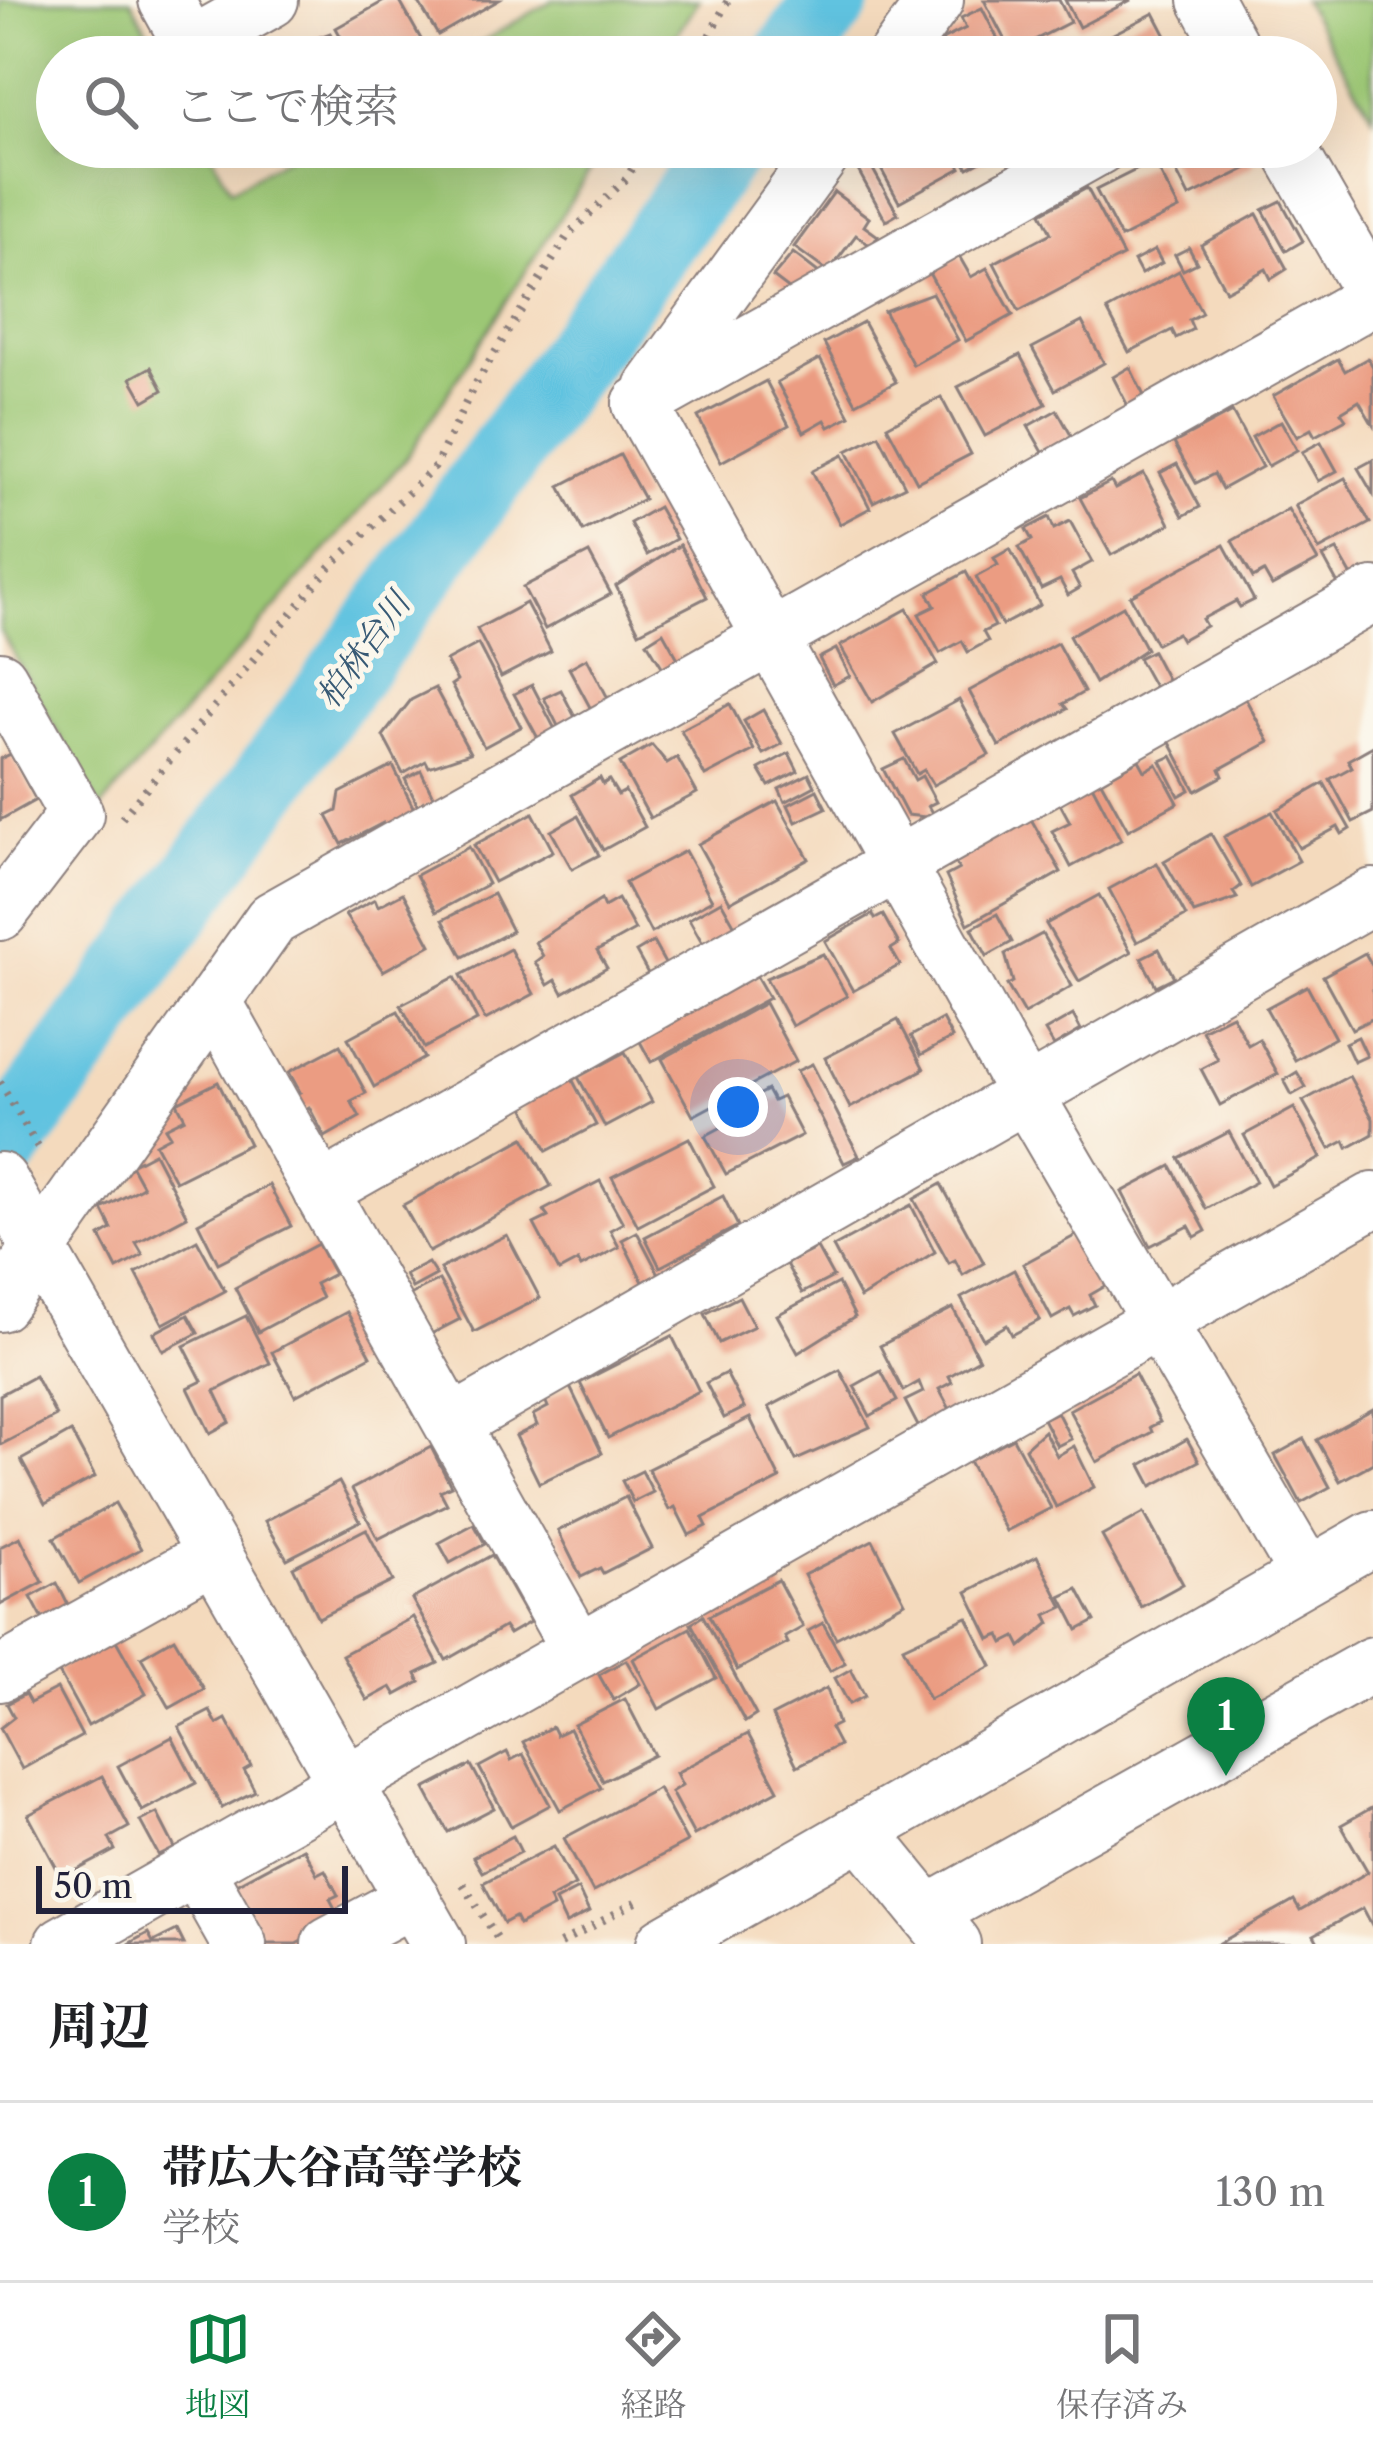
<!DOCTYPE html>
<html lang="ja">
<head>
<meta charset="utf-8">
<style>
	:root { --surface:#fff; --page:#f2f2f2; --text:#202124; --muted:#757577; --line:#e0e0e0; --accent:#0b8043 }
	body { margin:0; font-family:"Libre Caslon Text","Noto Serif JP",serif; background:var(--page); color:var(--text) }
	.scale { position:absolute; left:36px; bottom:30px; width:312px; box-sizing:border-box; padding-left:12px; border:6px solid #22223b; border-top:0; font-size:33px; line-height:42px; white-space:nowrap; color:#22223b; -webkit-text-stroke:9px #fbf7ec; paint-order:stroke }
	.you { position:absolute; left:738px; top:1107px; width:42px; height:42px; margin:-30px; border:9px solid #fff; border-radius:50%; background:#1a73e8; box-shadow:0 0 0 18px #1a73e833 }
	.badge { display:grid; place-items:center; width:78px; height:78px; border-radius:50%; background:var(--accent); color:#fff; font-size:39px; font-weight:700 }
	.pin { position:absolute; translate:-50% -99px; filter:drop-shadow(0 3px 6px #0008) }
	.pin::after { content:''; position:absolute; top:63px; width:42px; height:36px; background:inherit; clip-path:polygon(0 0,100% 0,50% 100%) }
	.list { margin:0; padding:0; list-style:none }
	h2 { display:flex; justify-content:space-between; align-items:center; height:156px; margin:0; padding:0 48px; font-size:51px }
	h2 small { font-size:39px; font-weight:400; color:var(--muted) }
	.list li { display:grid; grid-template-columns:78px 1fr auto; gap:36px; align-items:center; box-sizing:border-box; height:180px; padding:0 48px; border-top:3px solid var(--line) }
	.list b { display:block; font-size:45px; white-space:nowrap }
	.list p { margin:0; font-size:39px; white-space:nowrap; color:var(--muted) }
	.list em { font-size:39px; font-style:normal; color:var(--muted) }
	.icon { flex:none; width:66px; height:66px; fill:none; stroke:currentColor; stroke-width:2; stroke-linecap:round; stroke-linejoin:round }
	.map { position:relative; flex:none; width:1373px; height:1944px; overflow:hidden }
	.search { position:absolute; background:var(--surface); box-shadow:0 12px 48px #0002; left:36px; right:36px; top:36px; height:132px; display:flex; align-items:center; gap:30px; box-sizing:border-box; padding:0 42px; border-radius:66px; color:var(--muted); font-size:45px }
	.sheet { height:336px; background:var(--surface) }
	nav { display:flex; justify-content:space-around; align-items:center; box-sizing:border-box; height:168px; border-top:3px solid var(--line); background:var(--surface); font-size:33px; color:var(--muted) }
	nav a { display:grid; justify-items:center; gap:6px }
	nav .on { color:var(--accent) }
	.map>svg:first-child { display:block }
</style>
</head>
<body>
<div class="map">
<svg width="1373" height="1944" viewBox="0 0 1373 1944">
	<rect width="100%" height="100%" fill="#fbf7ec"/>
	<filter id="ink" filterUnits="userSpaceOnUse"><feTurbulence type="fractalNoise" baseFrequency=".00833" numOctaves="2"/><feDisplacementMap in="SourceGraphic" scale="24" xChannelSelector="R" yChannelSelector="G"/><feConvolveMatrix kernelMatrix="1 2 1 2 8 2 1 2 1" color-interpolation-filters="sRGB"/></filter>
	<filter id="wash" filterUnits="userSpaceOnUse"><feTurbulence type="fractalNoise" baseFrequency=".004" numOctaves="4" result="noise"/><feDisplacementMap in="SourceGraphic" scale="48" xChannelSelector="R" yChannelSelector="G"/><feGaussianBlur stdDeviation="2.7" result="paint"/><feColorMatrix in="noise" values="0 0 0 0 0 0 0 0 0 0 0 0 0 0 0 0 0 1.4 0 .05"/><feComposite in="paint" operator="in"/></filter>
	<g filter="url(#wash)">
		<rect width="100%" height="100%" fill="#f4dabd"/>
		<g fill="#9cc775" stroke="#5f7458" stroke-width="3">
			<polygon points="0,0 131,0 161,57 57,57 57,147 208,147 231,190 304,147 605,147 407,457 100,809 0,630"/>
			<polygon points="553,0 699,0 662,57 456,57"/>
			<polygon points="1303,0 1373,0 1373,117"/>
		</g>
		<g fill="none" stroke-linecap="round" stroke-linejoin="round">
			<g stroke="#61c3e0" stroke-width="75">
				<polyline points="791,57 833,0"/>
				<polyline points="0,1153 726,147"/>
			</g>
		</g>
		<g id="blocks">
			<g fill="#eb9c82">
				<polygon points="386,0 399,0 422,41 393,57 352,57 336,28"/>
				<polygon points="417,0 499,0 438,35"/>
				<polygon points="984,0 1059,0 1070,22 1011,52"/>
				<polygon points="1065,0 1131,0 1079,27"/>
				<polygon points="982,8 1007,57 936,57 946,47 942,40 966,28 961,18"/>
				<polygon points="1154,13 1177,57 1094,57 1088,47"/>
				<polygon points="330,33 343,57 285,57 282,51"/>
				<polygon points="869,147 950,147 961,168 899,202"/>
				<polygon points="956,147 1007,147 968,168"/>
				<polygon points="1185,147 1245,147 1254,165 1189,197 1168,155"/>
				<polygon points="866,157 898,214 886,221 854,163"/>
				<polygon points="1154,161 1179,209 1121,238 1096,190"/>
				<polygon points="1087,188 1123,256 1019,311 994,263 1051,233 1041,213"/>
				<polygon points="834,192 869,218 864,226 878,236 871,246 856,235 828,272 794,247"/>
				<polygon points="1281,201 1303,241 1286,251 1263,210"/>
				<polygon points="1257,214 1287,269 1271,279 1266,269 1226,291 1201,245"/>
				<polygon points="1189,248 1197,263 1183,270 1175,255"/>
				<polygon points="1155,250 1162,263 1141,274 1134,261"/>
				<polygon points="793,253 823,276 798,296 773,277"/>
				<polygon points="959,256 971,277 987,268 1013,315 966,341 929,273"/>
				<polygon points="1179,271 1202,313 1189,320 1193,329 1176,338 1172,330 1129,352 1107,310"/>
				<polygon points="932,293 958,340 913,365 884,311"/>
				<polygon points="863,322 896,382 856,403 824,343"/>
				<polygon points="1082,322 1104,363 1055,390 1032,348"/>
				<polygon points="1020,355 1046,404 985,436 958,387"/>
				<polygon points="1368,358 1373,367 1373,425 1359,401 1341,412 1346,419 1315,436 1311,429 1297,437 1273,396 1338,359 1345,371"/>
				<polygon points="820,359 850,416 829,427 825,420 804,432 777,382"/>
				<polygon points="151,367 163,390 144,401 131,378"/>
				<polygon points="1130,367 1146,400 1129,408 1113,377"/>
				<polygon points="766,381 789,425 721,462 698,417"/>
				<polygon points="941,397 971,454 917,482 887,426"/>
				<polygon points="1057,410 1072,437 1044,454 1028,426"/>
				<polygon points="1232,412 1262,467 1222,489 1214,474 1196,483 1174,443"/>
				<polygon points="1281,421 1297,450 1268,466 1252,437"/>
				<polygon points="879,435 905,486 873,502 847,451"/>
				<polygon points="1321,442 1337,471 1318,481 1302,452"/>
				<polygon points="620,455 644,499 583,531 560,486"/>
				<polygon points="843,455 870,508 840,524 812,471"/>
				<polygon points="1373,460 1373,494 1358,468"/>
				<polygon points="1177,464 1200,507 1183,516 1160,473"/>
				<polygon points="1144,474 1170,524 1111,555 1080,498 1111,482 1115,489"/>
				<polygon points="1345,478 1370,523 1319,550 1295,505"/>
				<polygon points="658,507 676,539 647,555 630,523"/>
				<polygon points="1288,509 1318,561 1272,586 1264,572 1253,578 1232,541"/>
				<polygon points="1049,517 1054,529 1070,521 1092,562 1072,573 1080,588 1068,595 1060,580 1041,589 1019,547 1032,540 1026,529"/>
				<polygon points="680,545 707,597 639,632 616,586"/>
				<polygon points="1224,545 1254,600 1240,607 1236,601 1202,619 1206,626 1181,640 1177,633 1156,644 1130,596"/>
				<polygon points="1010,549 1040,605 1002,625 976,577 998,565 994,558"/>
				<polygon points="1337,550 1354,580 1340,588 1323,557"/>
				<polygon points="589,553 611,594 545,629 523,587"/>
				<polygon points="966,572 995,626 983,632 988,641 968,652 962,641 940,653 919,614 935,606 928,593"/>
				<polygon points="526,603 551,651 501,677 477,629"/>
				<polygon points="1123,606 1146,649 1095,683 1069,636"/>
				<polygon points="907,609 938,664 872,702 840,646"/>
				<polygon points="663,632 681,664 666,673 647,642"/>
				<polygon points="1057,643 1084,692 1063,704 1067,709 999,746 969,691"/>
				<polygon points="478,644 521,727 484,747 451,685 457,681 446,661"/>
				<polygon points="836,649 850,676 833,685 819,658"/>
				<polygon points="1152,651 1170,685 1157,692 1138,658"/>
				<polygon points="587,658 610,702 592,711 569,668"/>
				<polygon points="532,685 556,731 539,740 514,694"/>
				<polygon points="435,688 470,753 429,767 426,761 403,774 383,736 411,700"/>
				<polygon points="561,690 577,721 560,730 544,698"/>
				<polygon points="1244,696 1269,742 1220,769 1223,776 1196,791 1167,737"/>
				<polygon points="959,700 989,755 933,785 924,770 917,774 895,734"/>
				<polygon points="730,704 754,750 705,776 681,730"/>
				<polygon points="763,710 782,744 763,754 744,721"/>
				<polygon points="652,745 667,763 677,757 697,793 650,818 620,763"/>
				<polygon points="1373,746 1373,812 1353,822 1330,779 1352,767 1348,760"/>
				<polygon points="789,753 798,771 769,786 759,769"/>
				<polygon points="11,754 36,800 0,820 0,759"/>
				<polygon points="1172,756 1190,790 1179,796 1161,761"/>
				<polygon points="904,759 915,780 922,776 936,802 928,806 935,818 907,815 883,769"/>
				<polygon points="1139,760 1145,771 1157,764 1178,803 1128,830 1101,781"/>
				<polygon points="393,766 417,815 387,831 383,823 342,844 327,816 337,811 340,793"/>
				<polygon points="421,771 436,802 420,810 405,779"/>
				<polygon points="809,774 815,786 785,802 779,789"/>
				<polygon points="600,778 603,784 609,780 618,795 625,791 645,827 603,850 572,795"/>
				<polygon points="1091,783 1121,840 1071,867 1052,831 1070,822 1058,800"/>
				<polygon points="1324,783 1350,829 1342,834 1338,827 1299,848 1277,810"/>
				<polygon points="817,790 826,808 796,822 788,805"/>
				<polygon points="777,801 809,859 730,902 698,844"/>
				<polygon points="1027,812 1061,872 968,924 946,876 959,869 954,862"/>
				<polygon points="1272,812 1299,861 1251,887 1224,837"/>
				<polygon points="533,813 553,851 494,882 474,845"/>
				<polygon points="578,816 599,855 572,869 551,831"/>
				<polygon points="1211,834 1241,886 1233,892 1237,898 1194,913 1164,861"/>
				<polygon points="469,847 488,884 436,912 416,875"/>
				<polygon points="685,851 712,900 651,933 625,883"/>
				<polygon points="1157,863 1186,916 1137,942 1109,889"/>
				<polygon points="403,893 431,945 383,971 345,915 375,899 378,906"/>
				<polygon points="493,894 512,931 463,957 443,920"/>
				<polygon points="1099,895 1131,952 1079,981 1046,924"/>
				<polygon points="618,899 635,930 597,951 607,968 563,993 556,980 548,985 535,962 543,956 535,942 601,900 604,907"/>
				<polygon points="721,901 739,933 707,951 689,919"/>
				<polygon points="873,914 875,919 883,915 899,944 891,949 900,965 853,991 825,941"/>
				<polygon points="997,914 1012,942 987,956 972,928"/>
				<polygon points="1042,934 1072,986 1024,1014 1007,985 1013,982 1005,954"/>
				<polygon points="653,942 668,969 651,979 636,952"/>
				<polygon points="510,949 534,994 485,1020 461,975"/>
				<polygon points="1159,949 1174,977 1156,986 1141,958"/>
				<polygon points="1365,953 1373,967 1373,1018 1352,1029 1323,976"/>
				<polygon points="823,954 847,996 792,1026 766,978"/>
				<polygon points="754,972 769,998 651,1062 637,1036"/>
				<polygon points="455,977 477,1020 424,1048 401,1005"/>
				<polygon points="1307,986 1335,1038 1295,1060 1266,1008"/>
				<polygon points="765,1003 796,1061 693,1116 662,1059"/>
				<polygon points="398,1011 424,1058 374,1087 348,1038"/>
				<polygon points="1073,1015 1081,1030 1054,1046 1045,1031"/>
				<polygon points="1232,1015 1248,1045 1259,1039 1278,1074 1220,1105 1201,1069 1218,1060 1202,1030"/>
				<polygon points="942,1019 952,1038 921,1055 911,1036"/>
				<polygon points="898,1020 924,1069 850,1108 825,1058"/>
				<polygon points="1358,1037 1367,1056 1354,1062 1345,1043"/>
				<polygon points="340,1045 366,1093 351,1101 360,1117 325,1137 309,1107 302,1111 293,1095 300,1092 289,1072"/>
				<polygon points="625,1052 652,1102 605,1127 578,1077"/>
				<polygon points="812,1064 859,1156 844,1163 797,1071"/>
				<polygon points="1297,1072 1306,1087 1292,1095 1284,1080"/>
				<polygon points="570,1075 596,1125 547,1151 521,1101"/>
				<polygon points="1349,1076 1373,1119 1373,1134 1348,1148 1345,1141 1330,1149 1303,1101"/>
				<polygon points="218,1082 249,1144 175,1181 155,1144 170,1136 165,1128 185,1118 177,1103"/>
				<polygon points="767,1090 773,1101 782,1097 802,1135 726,1174 705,1136 746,1114 741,1104"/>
				<polygon points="1294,1108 1321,1158 1270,1185 1244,1135"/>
				<polygon points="1229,1132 1256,1182 1206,1209 1179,1158"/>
				<polygon points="524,1138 551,1186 429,1252 403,1205"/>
				<polygon points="689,1138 714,1186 638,1226 612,1177"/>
				<polygon points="154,1153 187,1216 136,1243 143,1255 117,1269 100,1236 112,1229 102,1209 143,1187 131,1165"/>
				<polygon points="1171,1166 1206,1231 1195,1237 1189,1226 1150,1246 1122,1192"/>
				<polygon points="600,1181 623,1223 610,1230 619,1247 581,1267 578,1261 559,1271 534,1224 548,1217 544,1210"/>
				<polygon points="941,1184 984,1263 963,1275 955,1260 949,1263 914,1199"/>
				<polygon points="269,1185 291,1226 218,1263 198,1223"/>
				<polygon points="723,1196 738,1226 660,1267 645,1237"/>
				<polygon points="911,1205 935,1252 860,1298 833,1247"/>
				<polygon points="637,1232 659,1274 643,1282 622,1240"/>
				<polygon points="1082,1232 1109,1284 1090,1295 1095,1305 1074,1316 1070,1309 1052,1319 1023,1264"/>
				<polygon points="507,1235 540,1298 474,1332 440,1269"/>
				<polygon points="197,1240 225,1291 163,1324 136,1273"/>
				<polygon points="318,1244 334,1274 315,1284 322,1298 258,1332 235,1288"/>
				<polygon points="817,1248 833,1277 802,1293 786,1264"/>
				<polygon points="428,1263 436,1275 412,1288 405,1275"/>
				<polygon points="1014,1270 1040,1320 1012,1335 1007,1325 983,1339 961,1298"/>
				<polygon points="439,1280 460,1319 429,1335 408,1296"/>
				<polygon points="838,1283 855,1317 798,1353 777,1315"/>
				<polygon points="739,1297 754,1326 719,1343 705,1314"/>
				<polygon points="953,1308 979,1359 949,1376 952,1382 939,1389 952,1413 920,1430 905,1401 923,1392 919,1382 903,1391 880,1346"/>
				<polygon points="347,1312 371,1356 295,1396 272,1352"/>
				<polygon points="188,1315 198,1333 163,1351 154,1333"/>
				<polygon points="246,1316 270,1363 215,1391 230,1422 210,1433 188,1388 202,1381 184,1346"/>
				<polygon points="672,1336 699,1391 608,1438 580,1383"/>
				<polygon points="840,1370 870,1427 796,1460 769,1407"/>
				<polygon points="881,1371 897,1401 870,1416 854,1386"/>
				<polygon points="726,1373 744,1408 724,1418 706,1383"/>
				<polygon points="1135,1374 1160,1422 1150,1427 1152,1432 1097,1462 1069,1410"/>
				<polygon points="35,1376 56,1416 0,1445 0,1395"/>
				<polygon points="570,1387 602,1453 539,1483 516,1436 537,1425 533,1415 548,1407 545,1400"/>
				<polygon points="1373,1409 1373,1463 1340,1481 1317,1440"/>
				<polygon points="1057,1412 1071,1439 1057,1446 1043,1419"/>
				<polygon points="750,1418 780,1479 703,1518 707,1526 689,1535 675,1507 669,1510 648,1469"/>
				<polygon points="1044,1431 1057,1456 1074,1446 1094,1487 1056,1507 1025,1448"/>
				<polygon points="71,1432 95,1477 45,1504 21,1460"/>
				<polygon points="1013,1438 1051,1508 1006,1531 969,1461"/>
				<polygon points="1187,1439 1199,1461 1152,1486 1141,1465"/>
				<polygon points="1304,1439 1330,1487 1301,1503 1275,1455"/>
				<polygon points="431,1447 451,1486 440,1491 447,1504 378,1539 352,1489"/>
				<polygon points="642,1471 653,1492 633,1502 622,1481"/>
				<polygon points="339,1482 360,1521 287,1559 265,1521"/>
				<polygon points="626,1497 652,1548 603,1573 600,1568 581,1577 558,1531"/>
				<polygon points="115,1503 141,1549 79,1583 54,1538"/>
				<polygon points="1144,1513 1183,1584 1141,1607 1102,1536"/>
				<polygon points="474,1524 485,1544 450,1563 439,1543"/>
				<polygon points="366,1529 393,1581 318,1618 293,1567"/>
				<polygon points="20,1537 43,1582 0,1605 0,1547"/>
				<polygon points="873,1540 905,1602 836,1638 804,1575"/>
				<polygon points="492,1555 530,1622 509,1634 504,1627 446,1660 412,1599"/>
				<polygon points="1037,1556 1063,1607 1046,1615 1050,1623 1021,1647 1016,1637 1004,1643 1000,1635 990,1639 967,1592"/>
				<polygon points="778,1580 803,1627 785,1637 788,1643 737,1670 709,1616"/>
				<polygon points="57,1583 71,1611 46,1625 31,1597"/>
				<polygon points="1078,1589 1095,1621 1078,1630 1061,1597"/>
				<polygon points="703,1616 756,1715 745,1722 691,1623"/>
				<polygon points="413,1617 438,1663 416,1674 420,1682 396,1695 391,1687 367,1700 342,1655"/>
				<polygon points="967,1617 992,1666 929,1699 903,1647"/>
				<polygon points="823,1623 845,1663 830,1671 808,1631"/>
				<polygon points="690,1628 716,1678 659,1709 633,1659"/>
				<polygon points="114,1637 146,1694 88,1726 57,1669"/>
				<polygon points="174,1638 204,1689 170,1708 141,1657"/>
				<polygon points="626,1660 640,1684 613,1700 599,1675"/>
				<polygon points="851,1669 865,1696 849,1704 835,1678"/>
				<polygon points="827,1688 838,1724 830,1728 839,1745 797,1766 772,1716"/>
				<polygon points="57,1689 82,1736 22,1769 0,1728 14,1717 7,1704 25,1694 30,1703"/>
				<polygon points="625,1699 654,1755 603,1781 574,1725"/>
				<polygon points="210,1711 217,1724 226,1719 251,1766 244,1770 255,1791 222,1808 179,1727"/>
				<polygon points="552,1727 556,1735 569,1729 601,1788 560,1810 523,1742"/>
				<polygon points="748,1734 778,1790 694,1835 671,1792 682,1785 676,1773"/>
				<polygon points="172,1737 196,1783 142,1811 118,1766"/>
				<polygon points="507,1752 511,1760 523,1754 550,1805 511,1826 479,1767"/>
				<polygon points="471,1765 494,1808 448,1832 425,1789"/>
				<polygon points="102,1776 129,1827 109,1838 115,1850 62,1878 28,1815"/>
				<polygon points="658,1788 687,1842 593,1892 564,1838"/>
				<polygon points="1373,1807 1373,1927 1363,1908 1314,1935 1319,1944 1218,1944 1294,1901 1300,1911 1368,1872 1341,1825"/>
				<polygon points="157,1813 175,1848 159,1856 140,1821"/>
				<polygon points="513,1836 521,1852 482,1872 473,1857"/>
				<polygon points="554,1846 575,1885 549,1899 553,1907 519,1925 515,1917 504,1923 483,1883"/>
				<polygon points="303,1848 317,1874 325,1870 338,1895 330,1899 341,1920 296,1944 266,1944 234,1885"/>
				<polygon points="578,1889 589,1912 566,1924 555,1901"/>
				<polygon points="177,1930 184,1944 128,1944 148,1933 153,1942"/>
			</g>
		</g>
	</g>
	<g filter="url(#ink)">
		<use href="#blocks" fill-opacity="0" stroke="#8b7e7c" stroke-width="3"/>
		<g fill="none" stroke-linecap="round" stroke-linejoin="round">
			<defs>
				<g id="minor">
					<polyline points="166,0 191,45 271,0"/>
					<polyline points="1206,0 1237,57"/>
					<polyline points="894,57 936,0"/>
					<polyline points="1288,147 1373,295"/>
					<polyline points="652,388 828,147"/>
					<polyline points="640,404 1025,1093 1307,1575"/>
					<polyline points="640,404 1099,147"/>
					<polyline points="0,679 76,814 0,913"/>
					<polyline points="215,1003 579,1651"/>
					<polyline points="0,1180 438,1944"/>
					<polyline points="320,1191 1373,595"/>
					<polyline points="0,1304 272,919 1373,298"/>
					<polyline points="453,1423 1373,896"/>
					<polyline points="0,1674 215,1554"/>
					<polyline points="861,1831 953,1944"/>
					<polyline points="196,1868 239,1944"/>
					<polyline points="928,1913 1373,1664"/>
					<polyline points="62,1944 1373,1200"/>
					<polyline points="329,1944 413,1899"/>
					<polyline points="664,1944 1373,1538"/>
				</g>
			</defs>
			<use href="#minor" stroke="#8b7e7c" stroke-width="58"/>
			<g stroke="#8b7e7c" stroke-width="8" stroke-dasharray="3 9" stroke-linecap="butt">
				<polyline points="698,57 728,0"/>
				<polyline points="122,818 330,567 435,467 473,388 568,235 626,179 645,147"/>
				<polyline points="0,1082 39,1149"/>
				<polyline points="463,1884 501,1944"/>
				<polyline points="560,1944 638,1901"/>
			</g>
			<use href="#minor" stroke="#fff" stroke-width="54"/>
		</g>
	</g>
	<g text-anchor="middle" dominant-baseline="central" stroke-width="10" stroke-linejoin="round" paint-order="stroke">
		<g font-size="33" font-style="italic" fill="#385a75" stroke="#fbf7ec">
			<text transform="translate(363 650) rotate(-54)">柏林台川</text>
		</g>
	</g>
</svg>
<div class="scale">50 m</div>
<div class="you"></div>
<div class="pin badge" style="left:1226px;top:1776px">1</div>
<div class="search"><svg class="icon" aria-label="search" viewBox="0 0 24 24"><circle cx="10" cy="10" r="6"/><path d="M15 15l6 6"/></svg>ここで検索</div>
</div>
<section class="sheet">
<h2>周辺<small></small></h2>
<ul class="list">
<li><span class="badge">1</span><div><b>帯広大谷高等学校</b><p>学校</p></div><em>130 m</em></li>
</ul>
</section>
<nav>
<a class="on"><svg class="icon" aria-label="map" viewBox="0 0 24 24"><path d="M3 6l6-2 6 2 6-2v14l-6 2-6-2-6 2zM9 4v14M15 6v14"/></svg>地図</a>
<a><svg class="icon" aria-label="directions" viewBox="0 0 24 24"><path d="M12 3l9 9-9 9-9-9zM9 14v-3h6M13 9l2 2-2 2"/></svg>経路</a>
<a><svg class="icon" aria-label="saved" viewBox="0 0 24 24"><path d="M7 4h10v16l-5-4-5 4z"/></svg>保存済み</a>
</nav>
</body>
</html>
